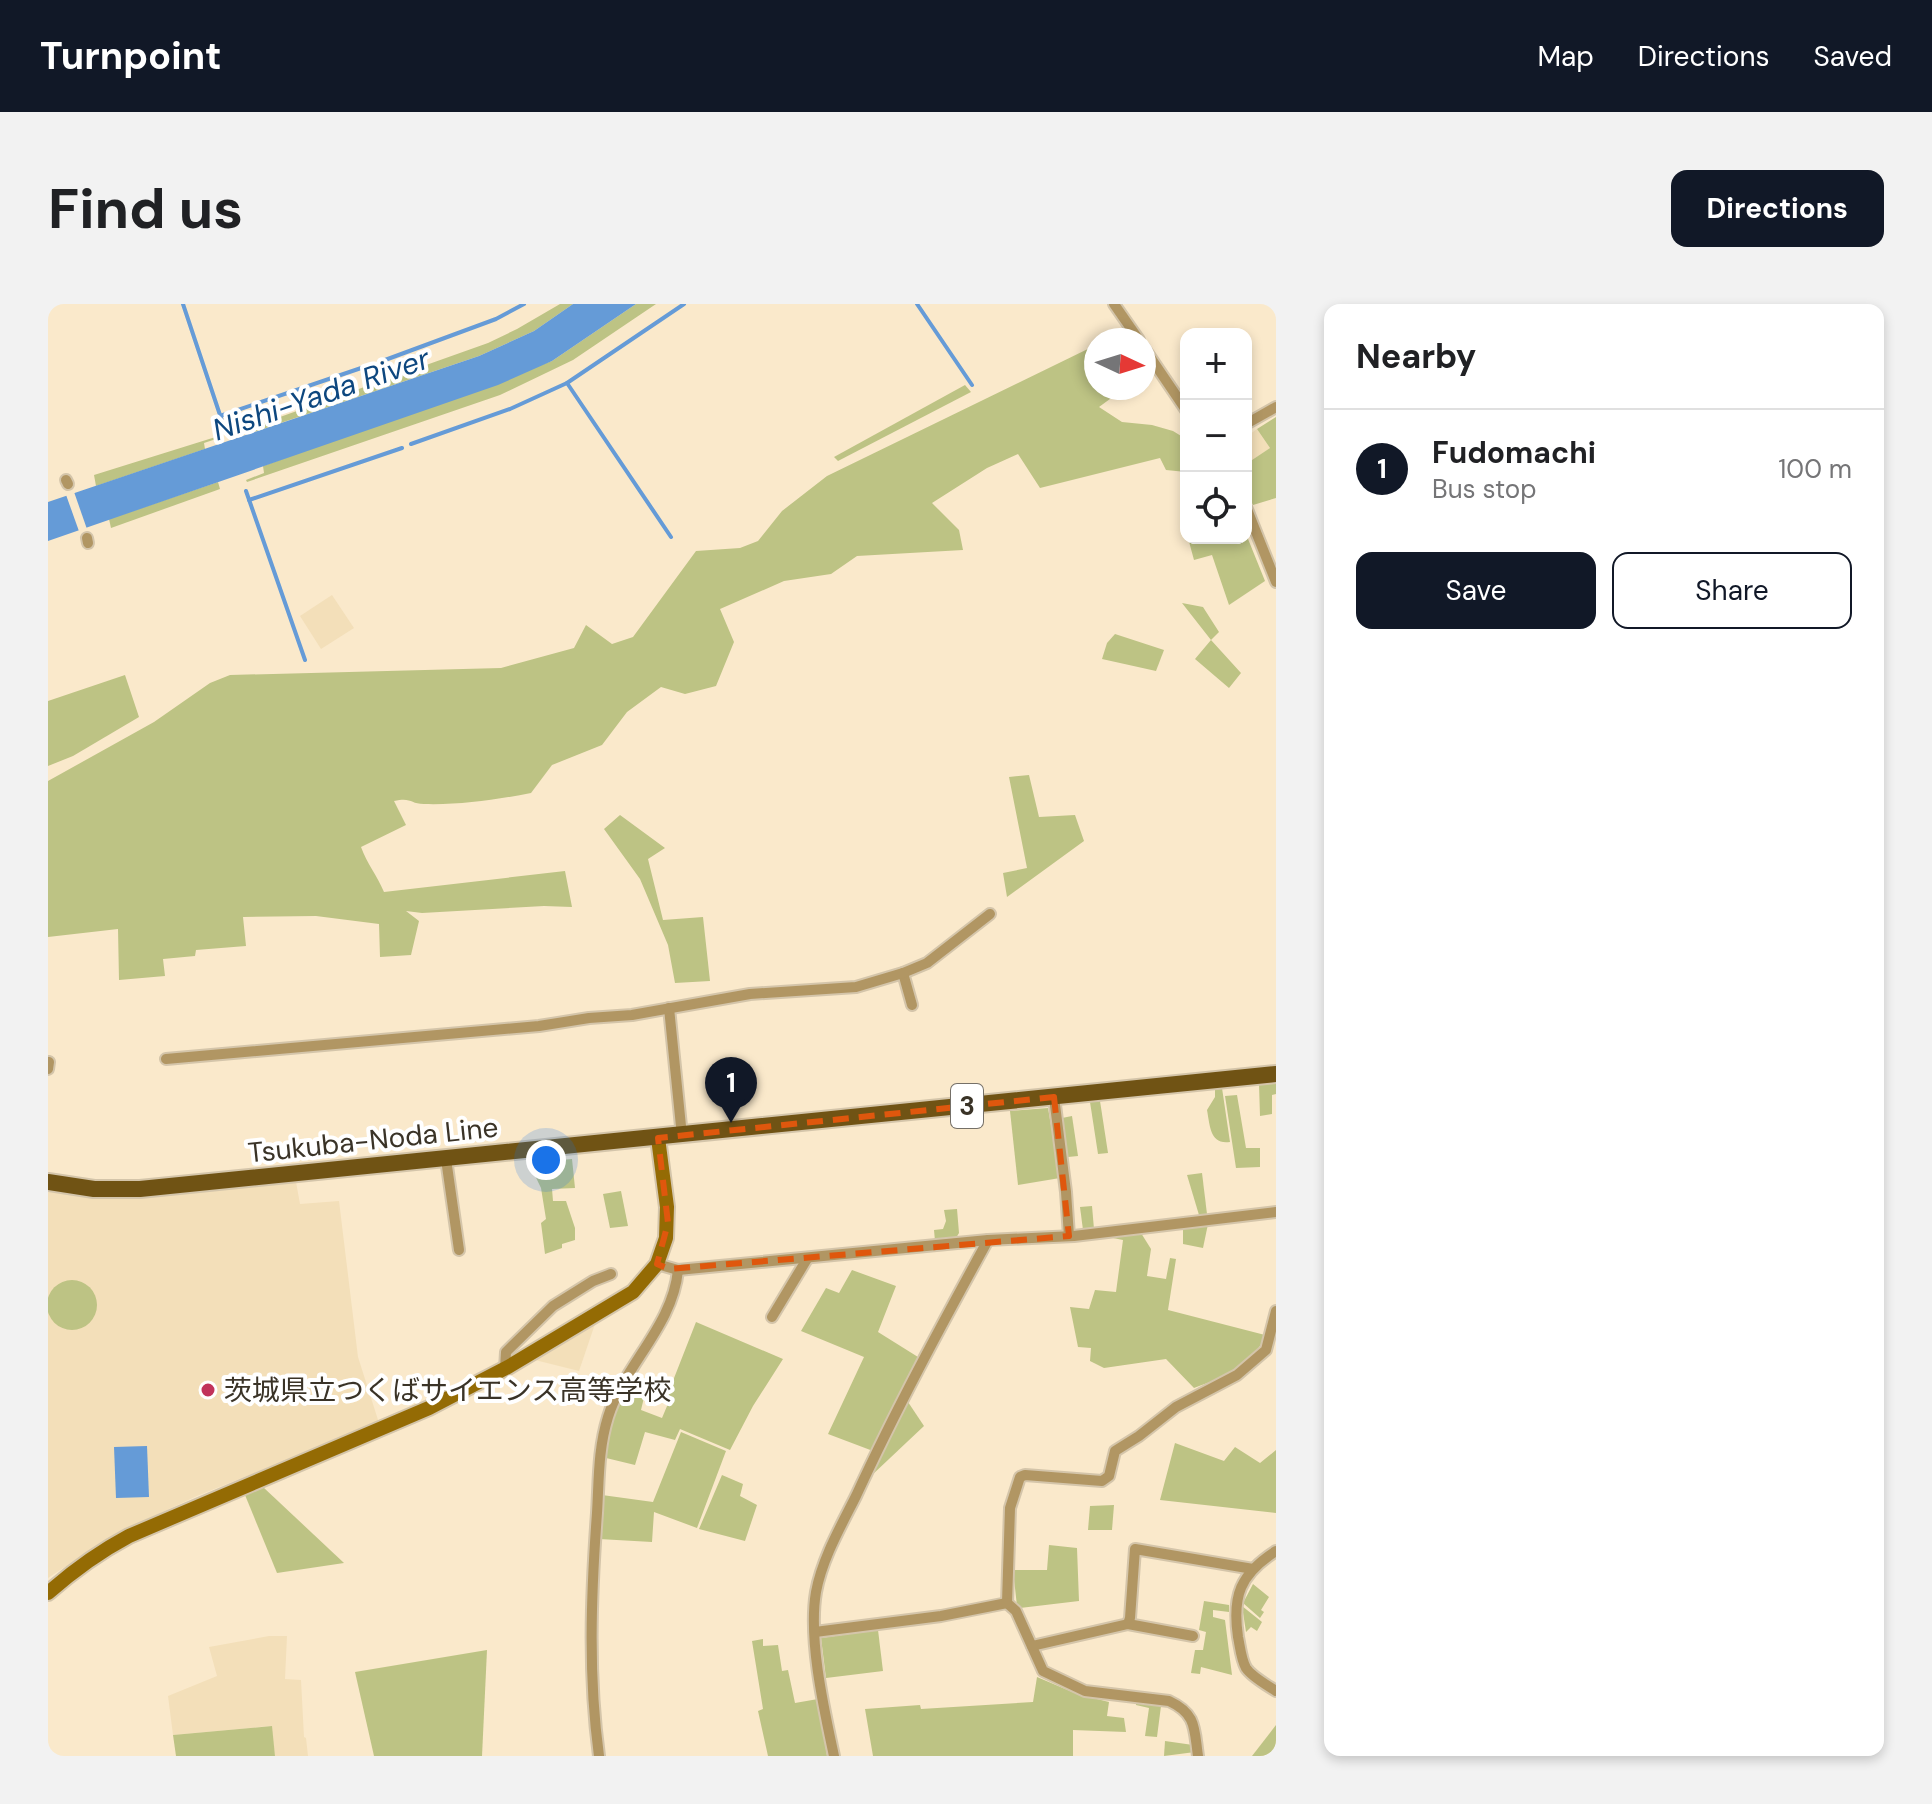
<!DOCTYPE html>
<html lang="en">
<head>
<meta charset="utf-8">
<style>
	:root { --surface:#fff; --page:#f2f2f2; --text:#202124; --muted:#757577; --line:#e0e0e0; --accent:#111827 }
	body { margin:0; font-family:"DM Sans","Noto Sans JP",sans-serif; background:var(--page); color:var(--text) }
	.controls { position:absolute; right:24px; top:24px; display:grid; overflow:hidden; border-radius:16px; box-shadow:0 4px 12px #0003 }
	.controls button { width:72px; height:72px; display:grid; place-items:center; padding:0; border:0; border-bottom:2px solid var(--line); background:var(--surface); color:var(--text); font:40px sans-serif }
	.compass { position:absolute; left:1036px; top:24px; width:72px; height:72px; border-radius:50%; background:var(--surface); box-shadow:0 4px 12px #0003; rotate:94deg }
	.you { position:absolute; left:498px; top:856px; width:28px; height:28px; margin:-20px; border:6px solid #fff; border-radius:50%; background:#1a73e8; box-shadow:0 0 0 12px #1a73e833 }
	.badge { display:grid; place-items:center; width:52px; height:52px; border-radius:50%; background:var(--accent); color:#fff; font-size:26px; font-weight:700 }
	.pin { position:absolute; translate:-50% -66px; filter:drop-shadow(0 2px 4px #0008) }
	.pin::after { content:''; position:absolute; top:42px; width:28px; height:24px; background:inherit; clip-path:polygon(0 0,100% 0,50% 100%) }
	.list { margin:0; padding:0; list-style:none }
	h2 { display:flex; justify-content:space-between; align-items:center; height:104px; margin:0; padding:0 32px; font-size:34px }
	h2 small { font-size:26px; font-weight:400; color:var(--muted) }
	.list li { display:grid; grid-template-columns:52px 1fr auto; gap:24px; align-items:center; box-sizing:border-box; height:120px; padding:0 32px; border-top:2px solid var(--line) }
	.list b { display:block; font-size:30px; white-space:nowrap }
	.list p { margin:0; font-size:26px; white-space:nowrap; color:var(--muted) }
	.list em { font-size:26px; font-style:normal; color:var(--muted) }
	.actions { display:flex; gap:16px; padding:24px 32px }
	.actions a { flex:1; padding:18px 0; border:2px solid var(--accent); border-radius:16px; text-align:center; font-size:28px; color:var(--accent) }
	.actions .main { background:var(--accent); color:#fff }
	.icon { flex:none; width:44px; height:44px; fill:none; stroke:currentColor; stroke-width:2; stroke-linecap:round; stroke-linejoin:round }
	.map { position:relative; flex:none; width:1228px; height:1452px; overflow:hidden; border-radius:16px }
	header { display:flex; align-items:center; gap:48px; box-sizing:border-box; height:112px; padding:0 40px; background:var(--accent); color:#fff }
	header strong { font-size:38px }
	nav { display:flex; gap:44px; margin-inline-start:auto; font-size:28px }
	.intro { display:flex; align-items:center; justify-content:space-between; box-sizing:border-box; height:192px; padding:0 48px }
	h1 { margin:0; font-size:56px }
	.button { padding:20px 36px; border-radius:16px; background:var(--accent); color:#fff; font-size:28px; font-weight:700 }
	main { display:flex; gap:48px; padding:0 48px }
	aside { flex:1; background:var(--surface); border-radius:16px; box-shadow:0 4px 12px #0003 }
	.map>svg:first-child { display:block }
</style>
</head>
<body>
<header>
<strong>Turnpoint</strong>
<nav><a>Map</a><a>Directions</a><a>Saved</a></nav>
</header>
<div class="intro"><h1>Find us</h1><a class="button">Directions</a></div>
<main>
<div class="map">
<svg width="1228" height="1452" viewBox="0 0 1228 1452">
	<rect width="100%" height="100%" fill="#fae9cb"/>
	<g fill="#f3dfb9">
		<polygon points="1209,125 1222,144 1198,160 1198,133"/>
		<polygon points="284,291 306,324 273,345 252,312"/>
		<polygon points="248,878 252,900 291,897 310,1053 331,1119 149,1192 69,1229 0,1274 0,886 42,894 63,894"/>
		<polygon points="547,1020 531,1067 483,1055"/>
		<polygon points="221,1332 239,1332 237,1375 253,1376 256,1433 258,1434 260,1452 227,1452 223,1422 125,1431 120,1392 169,1372 161,1343"/>
	</g>
	<g fill="#bdc384">
		<polygon points="512,0 525,0 486,27 431,52 203,129 201,124 184,130 440,39 469,25"/>
		<polygon points="588,0 608,0 525,56 452,91 199,178 198,176 216,169 215,162 504,57"/>
		<path d="M 1048,41 L 1048,84 L 1077,84 L 1051,103 L 1074,118 L 1104,121 L 1125,127 L 1138,135 L 1138,168 L 1118,166 L 1112,154 L 992,184 L 970,150 L 939,164 L 884,199 L 911,226 L 915,246 L 809,252 L 783,270 L 736,277 L 672,305 L 686,338 L 668,382 L 637,390 L 613,383 L 579,408 L 554,441 L 504,461 L 483,489 C 447,496 412,501 376,500 C 362,500 364,493 346,497 L 358,521 L 313,543 C 319,560 329,571 336,588 L 517,567 L 524,603 L 496,602 L 374,609 L 358,607 L 371,617 L 363,651 L 332,653 L 331,620 L 268,612 L 195,613 L 198,642 L 148,646 L 147,652 L 115,655 L 117,672 L 71,676 L 70,625 L 0,633 L 0,477 L 106,418 L 162,379 L 182,371 L 453,364 L 526,344 L 538,321 L 564,340 L 585,333 L 648,247 L 692,244 L 710,237 L 734,207 L 779,172 Z"/>
		<polygon points="917,81 923,88 790,157 786,153"/>
		<polygon points="1228,113 1228,194 1205,201 1198,188 1198,160 1222,144 1209,125"/>
		<polygon points="174,131 174,133 156,139 157,145 48,182 46,171"/>
		<polygon points="170,178 172,185 63,224 61,215"/>
		<polygon points="1198,230 1217,277 1181,301 1164,251 1146,256 1140,234 1198,234"/>
		<polygon points="1134,299 1155,303 1171,328 1163,336 1193,369 1181,384 1147,355 1163,336"/>
		<polygon points="1067,330 1116,346 1108,367 1054,355 1059,339"/>
		<polygon points="77,371 91,413 25,452 0,462 0,397"/>
		<polygon points="981,471 991,513 1027,511 1036,537 959,593 955,569 979,564 961,473"/>
		<polygon points="572,511 617,544 600,555 615,616 655,613 662,677 627,679 620,641 592,575 556,525"/>
		<polygon points="1228,778 1228,790 1224,791 1224,810 1212,812 1211,780"/>
		<path d="M 1174,784 L 1182,838 C 1162,841 1162,822 1159,806 L 1167,793 L 1167,786 Z"/>
		<polygon points="1189,791 1198,844 1212,844 1212,863 1188,864 1177,792"/>
		<polygon points="1052,797 1060,849 1050,850 1042,798"/>
		<polygon points="1000,804 1012,874 970,881 962,807"/>
		<polygon points="1024,812 1030,852 1020,853 1014,814"/>
		<polygon points="524,855 527,884 504,885 505,897 518,897 527,924 527,936 514,940 514,944 497,950 493,919 498,915 493,884 481,859"/>
		<polygon points="1154,869 1159,910 1151,911 1139,871"/>
		<polygon points="573,887 580,922 562,924 555,890"/>
		<polygon points="1044,902 1046,925 1035,926 1032,903"/>
		<polygon points="909,905 911,929 908,934 887,937 886,926 895,925 898,917 896,906"/>
		<polygon points="1160,920 1155,944 1135,940 1135,924"/>
		<path d="M 1093,929 L 1103,945 L 1099,972 L 1118,975 L 1122,954 L 1128,955 L 1120,1006 L 1217,1031 C 1207,1061 1174,1074 1146,1084 L 1118,1055 L 1056,1064 L 1042,1057 L 1043,1044 L 1030,1043 L 1022,1003 L 1041,1005 L 1047,986 L 1068,988 L 1075,936 L 1060,933 Z"/>
		<polygon points="804,966 848,982 830,1028 870,1053 825,1147 780,1130 816,1053 753,1027 778,984 791,989"/>
		<circle cx="24" cy="1001" r="25"/>
		<polygon points="648,1018 735,1055 705,1102 682,1146 632,1125 627,1136 597,1128 587,1161 554,1153 567,1107 585,1074 589,1073 599,1081 593,1106 614,1114 622,1095 619,1092"/>
		<polygon points="860,1098 876,1122 824,1171"/>
		<polygon points="633,1128 678,1147 649,1224 606,1208 604,1238 551,1235 554,1191 605,1198"/>
		<polygon points="1127,1139 1176,1157 1187,1143 1212,1159 1228,1146 1228,1209 1112,1196"/>
		<polygon points="674,1171 695,1180 692,1192 709,1201 697,1237 651,1225"/>
		<polygon points="215,1183 296,1259 229,1269 197,1191"/>
		<polygon points="1066,1201 1064,1226 1040,1226 1042,1202"/>
		<polygon points="1001,1241 1029,1244 1031,1297 972,1304 969,1302 965,1266 999,1266"/>
		<polygon points="1205,1280 1221,1293 1213,1306 1216,1308 1212,1314 1195,1299"/>
		<polygon points="1156,1297 1181,1301 1181,1308 1165,1306 1165,1313 1177,1316 1184,1371 1153,1363 1152,1370 1143,1369 1147,1346 1155,1346 1158,1328 1151,1326"/>
		<polygon points="1194,1302 1214,1318 1209,1327 1203,1323 1198,1328"/>
		<polygon points="830,1326 835,1367 778,1374 773,1334"/>
		<polygon points="715,1335 715,1342 730,1341 734,1367 740,1366 747,1399 770,1395 779,1452 720,1452 710,1407 715,1405 704,1337"/>
		<polygon points="439,1346 434,1452 326,1452 307,1368"/>
		<polygon points="989,1373 1029,1390 1061,1398 1059,1412 1076,1414 1078,1428 1025,1426 1025,1452 825,1452 817,1405 872,1401 873,1405 985,1398"/>
		<polygon points="1088,1398 1113,1402 1109,1433 1097,1432 1101,1404 1088,1401"/>
		<polygon points="1228,1421 1228,1452 1204,1452"/>
		<polygon points="224,1422 227,1452 128,1452 125,1431"/>
		<polygon points="1117,1437 1145,1441 1147,1448 1116,1452"/>
	</g>
	<g fill="#659bd7">
		<polygon points="525,0 588,0 504,57 450,81 0,237 0,198 431,52 486,27"/>
		<polygon points="99,1142 101,1193 68,1194 66,1143"/>
	</g>
	<polygon fill="#fae9cb" points="25,185 40,228 32,230 17,188"/>
	<g fill="none" stroke-linecap="round" stroke-linejoin="round">
		<g stroke="#659bd7" stroke-width="4">
			<polyline points="135,0 175,120"/>
			<polyline points="869,0 924,81"/>
			<polyline points="337,56 448,15 476,0"/>
			<polyline points="519,79 623,233"/>
			<polyline points="172,112 322,61"/>
			<polyline points="363,140 462,105 519,79 636,0"/>
			<polyline points="198,187 257,356"/>
			<polyline points="201,196 354,144"/>
		</g>
		<defs>
			<g id="minor">
				<polyline points="1066,0 1091,36"/>
				<polyline points="1096,44 1138,106"/>
				<polyline points="1198,120 1228,103"/>
				<polyline points="18,176 20,180"/>
				<polyline points="1198,203 1228,278"/>
				<polyline points="39,234 40,239"/>
				<polyline points="855,669 864,701"/>
				<polyline points="621,704 634,832"/>
				<polyline points="118,755 491,722 541,714 584,711 702,690 808,683 855,669 879,659 942,610"/>
				<polyline points="0,765 1,758"/>
				<polyline points="1006,793 1018,888 1021,932"/>
				<polyline points="398,855 411,946"/>
				<polyline points="609,960 630,966 940,936 1026,932 1228,908"/>
				<polyline points="724,1013 759,955"/>
				<polyline points="457,1065 458,1048 505,1002 545,977 563,970"/>
				<path d="M 1228,1247 C 1192,1270 1184,1292 1190,1333 C 1192,1342 1193,1355 1198,1364 C 1204,1373 1219,1381 1228,1387"/>
				<polyline points="959,1299 962,1204 972,1173 977,1171 1054,1177 1061,1172 1067,1147 1091,1132 1128,1103 1189,1071 1218,1046 1228,1007"/>
				<path d="M 959,1299 L 968,1307 L 995,1367 L 1037,1387 L 1121,1397 C 1149,1410 1146,1425 1150,1452"/>
				<polyline points="1080,1320 1082,1314 1087,1245 1205,1265"/>
				<polyline points="767,1328 893,1312 959,1299"/>
				<polyline points="984,1342 1080,1320 1145,1332"/>
				<path d="M 551,1452 C 540,1371 543,1291 549,1209 C 551,1176 550,1145 560,1113 C 576,1061 625,1022 630,966"/>
				<path d="M 786,1452 C 776,1405 760,1335 768,1288 C 774,1255 793,1222 808,1192 C 848,1105 894,1020 940,936"/>
			</g>
			<path id="secondary" d="M 0,1289 C 26,1266 51,1248 81,1232 L 381,1104 L 460,1063 L 585,988 L 609,960 L 618,934 L 619,903 L 610,834"/>
			<polyline id="primary" points="0,878 46,885 92,885 1228,770"/>
		</defs>
		<use href="#minor" stroke="#d4c5aa" stroke-width="14"/>
		<use href="#secondary" stroke="#d4c5aa" stroke-width="18"/>
		<use href="#primary" stroke="#d4c5aa" stroke-width="20"/>
		<use href="#minor" stroke="#b19663" stroke-width="10"/>
		<use href="#secondary" stroke="#946b04" stroke-width="14"/>
		<use href="#primary" stroke="#705314" stroke-width="16"/>
	</g>
	<path fill="none" stroke="#df570d" stroke-width="6" stroke-dasharray="16 10" stroke-linejoin="round" d="M 1006,793 L 1021,932 L 621,965 L 609,960 L 620,919 L 610,834 Z"/>
	<circle fill="#c1325a" stroke="#fff" stroke-width="3" cx="160" cy="1086" r="8"/>
	<g text-anchor="middle" dominant-baseline="central" stroke-width="8" stroke-linejoin="round" paint-order="stroke">
		<rect fill="#fff" stroke="#757068" stroke-width="2" x="903" y="780" width="32" height="44" rx="6"/>
		<g font-size="26" font-weight="bold" fill="#3a3327">
			<text x="919" y="802">3</text>
		</g>
		<g font-size="28" fill="#3a3327" stroke="#fff">
			<text transform="translate(325 836) rotate(-6)">Tsukuba-Noda Line</text>
		</g>
		<g font-size="28" fill="#3a3327" stroke="#fff" text-anchor="start">
			<text x="176" y="1086">茨城県立つくばサイエンス高等学校</text>
		</g>
		<g font-size="30" font-style="italic" fill="#0d477f" stroke="#fff">
			<text transform="translate(273 90) rotate(-19)">Nishi-Yada River</text>
		</g>
	</g>
</svg>
<div class="controls">
<button>+</button>
<button>−</button>
<button><svg class="icon" aria-label="locate" viewBox="0 0 24 24"><circle cx="12" cy="12" r="6"/><path d="M12 2v4M12 18v4M2 12h4M18 12h4"/></svg></button>
</div>
<svg class="compass" viewBox="-18 -18 36 36"><path d="M0-13l5 13h-10z" fill="#e53935"/><path d="M0 13l5-13h-10z" fill="#757577"/></svg>
<div class="you"></div>
<div class="pin badge" style="left:683px;top:819px">1</div>
</div>
<aside>
<h2>Nearby<small></small></h2>
<ul class="list">
<li><span class="badge">1</span><div><b>Fudomachi</b><p>Bus stop</p></div><em>100 m</em></li>
</ul>
<div class="actions"><a class="main">Save</a><a>Share</a></div>
</aside>
</main>
</body>
</html>
